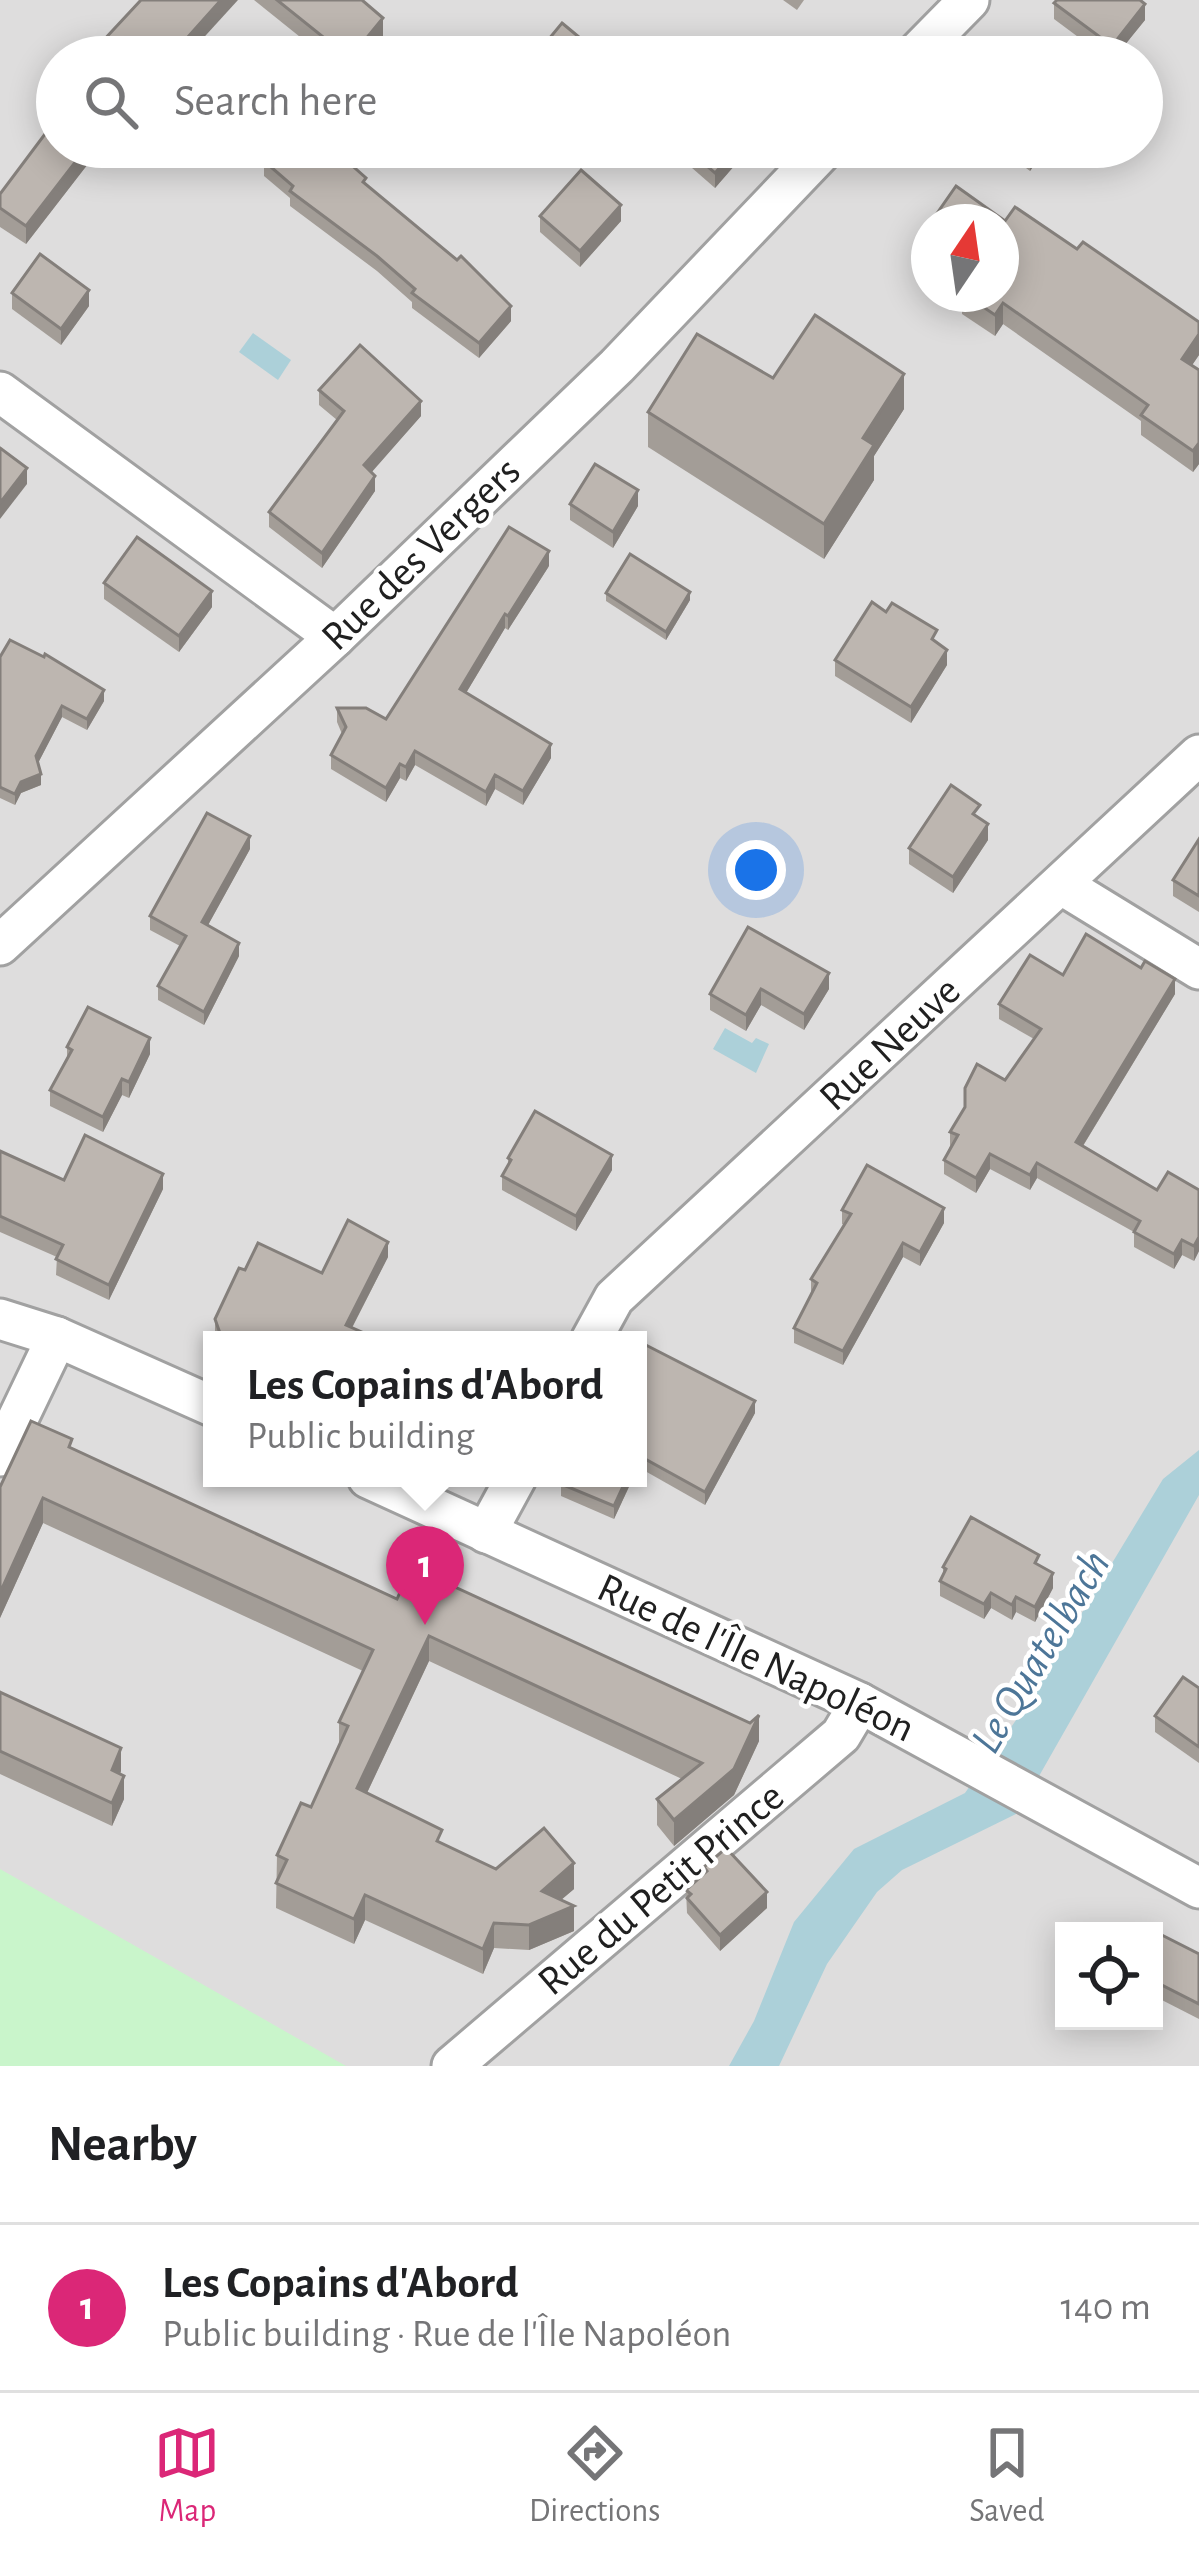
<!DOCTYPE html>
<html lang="en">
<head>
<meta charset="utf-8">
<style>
	:root { --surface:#fff; --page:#f2f2f2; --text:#202124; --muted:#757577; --line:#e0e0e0; --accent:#db2777 }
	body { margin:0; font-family:"Alegreya Sans",sans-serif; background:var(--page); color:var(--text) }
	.controls { position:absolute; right:36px; bottom:36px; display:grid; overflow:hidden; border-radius:0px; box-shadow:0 6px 30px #0003 }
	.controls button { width:108px; height:108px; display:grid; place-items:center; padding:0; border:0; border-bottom:3px solid var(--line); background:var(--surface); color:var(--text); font:60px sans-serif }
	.compass { position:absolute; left:911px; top:204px; width:108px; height:108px; border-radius:50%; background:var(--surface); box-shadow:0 6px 30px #0003; rotate:13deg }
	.you { position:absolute; left:756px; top:870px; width:42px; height:42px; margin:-30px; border:9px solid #fff; border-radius:50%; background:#1a73e8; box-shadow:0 0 0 18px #1a73e833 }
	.badge { display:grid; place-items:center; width:78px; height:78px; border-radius:50%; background:var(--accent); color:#fff; font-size:39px; font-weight:700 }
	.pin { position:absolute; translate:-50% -99px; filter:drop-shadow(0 3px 6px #0008) }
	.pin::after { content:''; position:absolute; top:63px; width:42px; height:36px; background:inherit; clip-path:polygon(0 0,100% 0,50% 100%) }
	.popup { position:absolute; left:203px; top:1331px; width:444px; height:156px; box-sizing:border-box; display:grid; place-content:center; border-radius:0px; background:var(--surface); filter:drop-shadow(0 3px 9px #0005); font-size:39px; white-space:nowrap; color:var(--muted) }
	.popup b { font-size:45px; color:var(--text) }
	.popup::after { content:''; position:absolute; left:50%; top:100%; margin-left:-24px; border:24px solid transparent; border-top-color:var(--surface) }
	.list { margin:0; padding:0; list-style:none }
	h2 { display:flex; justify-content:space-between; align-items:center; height:156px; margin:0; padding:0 48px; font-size:51px }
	h2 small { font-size:39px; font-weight:400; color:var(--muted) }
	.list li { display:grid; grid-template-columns:78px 1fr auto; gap:36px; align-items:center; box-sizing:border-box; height:168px; padding:0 48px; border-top:3px solid var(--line) }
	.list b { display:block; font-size:45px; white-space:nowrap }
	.list p { margin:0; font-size:39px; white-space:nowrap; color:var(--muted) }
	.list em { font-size:39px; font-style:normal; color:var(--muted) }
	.icon { flex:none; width:66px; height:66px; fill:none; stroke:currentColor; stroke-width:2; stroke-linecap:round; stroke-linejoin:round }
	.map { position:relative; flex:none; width:1199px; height:2066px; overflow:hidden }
	.search { position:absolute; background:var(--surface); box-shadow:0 6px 30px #0003; left:36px; right:36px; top:36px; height:132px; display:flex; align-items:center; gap:30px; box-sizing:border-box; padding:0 42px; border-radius:66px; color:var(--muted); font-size:45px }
	.sheet { height:324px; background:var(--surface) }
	nav { display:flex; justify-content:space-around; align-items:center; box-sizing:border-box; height:168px; border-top:3px solid var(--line); background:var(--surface); font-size:33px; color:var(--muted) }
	nav a { display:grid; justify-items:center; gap:6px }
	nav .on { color:var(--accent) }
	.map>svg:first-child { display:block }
</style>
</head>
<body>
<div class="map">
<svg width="1199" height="2066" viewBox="0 0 1199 2066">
	<rect width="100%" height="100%" fill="#f0ede7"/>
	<path fill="#dedddd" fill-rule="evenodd" d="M 0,0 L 1199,0 L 1199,2066 L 0,2066 ZM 57,57 L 1142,57 L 1142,147 L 57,147 ZM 929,222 L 1001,222 L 1001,294 L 929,294 ZM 212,1340 L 638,1340 L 638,1478 L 212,1478 ZM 1064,1931 L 1154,1931 L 1154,2021 L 1064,2021 Z"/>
	<polygon fill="#c9f5cb" points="0,1869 346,2066 0,2066"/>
	<g fill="#acd0d9">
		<polygon points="253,333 291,360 278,380 239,352"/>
		<polygon points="725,1028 752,1043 756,1038 769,1044 756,1073 713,1049"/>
		<polygon points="1199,1450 1199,1495 1018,1813 902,1870 877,1892 827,1964 779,2066 729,2066 754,2021 794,1922 854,1849 965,1793 1023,1710 1163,1479"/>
	</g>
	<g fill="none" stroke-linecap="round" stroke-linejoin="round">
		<defs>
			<g id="street">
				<polyline points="913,57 969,0"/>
				<polyline points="0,392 335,637"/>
				<polyline points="1062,885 1199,969"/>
				<polyline points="0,945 335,637 617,366 826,147"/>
				<polyline points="0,1319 57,1337 212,1406"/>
				<polyline points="591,1340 614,1298 1199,755"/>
				<polyline points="0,1456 57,1337"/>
				<polyline points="368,1478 860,1703 1199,1888"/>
				<polyline points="486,1533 516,1478"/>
				<polyline points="452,2066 841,1735 860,1703"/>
			</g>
		</defs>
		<use href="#street" stroke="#a1a1a1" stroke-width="45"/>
		<use href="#street" stroke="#fff" stroke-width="39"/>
	</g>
	<g fill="#a39d97">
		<polygon points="254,0 362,0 383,37 366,57 325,57"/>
		<polygon points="783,0 804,0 797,10"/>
		<polygon points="1054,3 1145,20 1115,57 1105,57 1054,19"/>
		<polygon points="57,147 101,147 26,244 0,227 0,194"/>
		<polygon points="668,147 748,147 748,150 715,188"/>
		<polygon points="998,147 1068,147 1056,164 1042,154 1030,171"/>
		<polygon points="264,161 366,184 511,321 479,358 412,308 412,302 377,271 290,206 290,198 264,176"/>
		<polygon points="540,216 621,221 580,267 540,232"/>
		<polygon points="1005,221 1077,249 1199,322 1199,355 1192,365 1199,370 1199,464 1193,472 1141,435 1141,421 1003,324 995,336 962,314 962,295 960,294 1001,294"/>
		<polygon points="929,224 929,272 916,263 916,242"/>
		<polygon points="12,293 89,306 61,345 12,309"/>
		<polygon points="773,378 904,409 874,456 874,480 824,559 648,447 648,412"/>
		<polygon points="319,390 421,416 371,472 375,491 322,568 269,527 269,512 337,420 319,405"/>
		<polygon points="570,504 638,506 613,548 570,520"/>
		<polygon points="549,566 508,630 505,628 466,693 551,758 523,805 495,789 486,806 415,765 406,781 400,778 386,802 331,769 331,755 342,734 337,722 337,708 386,719"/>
		<polygon points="104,583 212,607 179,652 104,599"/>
		<polygon points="606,593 690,600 666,640 606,601"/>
		<polygon points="937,642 947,665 911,723 835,676 835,660"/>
		<polygon points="0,657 104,701 87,730 62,717 38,763 41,785 21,793 15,805 0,798"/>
		<polygon points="980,818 988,840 953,893 909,864 909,848"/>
		<polygon points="1199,839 1199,912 1173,896 1173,880"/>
		<polygon points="250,849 208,925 239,956 204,1025 158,1000 158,986 180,946 150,930 150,916"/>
		<polygon points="748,927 829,989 804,1030 761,1005 746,1031 710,1010 710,994"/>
		<polygon points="1063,975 1175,994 1083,1146 1157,1190 1199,1190 1199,1251 1194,1261 1182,1255 1174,1269 1134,1247 1134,1232 1037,1178 1030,1190 990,1169 976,1193 944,1174 944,1160 950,1146 950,1132 1005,1080 1034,1039 999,1019 999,1004"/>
		<polygon points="67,1047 150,1054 129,1098 122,1095 103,1132 50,1106 50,1090 67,1058"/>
		<polygon points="0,1151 64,1180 163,1189 109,1300 56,1275 57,1257 0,1232"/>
		<polygon points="508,1158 612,1170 576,1231 502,1190 502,1176 508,1166"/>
		<polygon points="842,1210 944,1223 920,1266 903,1257 843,1365 794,1343 794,1328 811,1294 811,1279 844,1225 842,1224"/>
		<polygon points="388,1257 352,1328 380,1340 217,1340 215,1333 215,1319 245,1270 322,1273"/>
		<polygon points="638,1341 755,1413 705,1505 638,1467"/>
		<polygon points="72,1448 397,1599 458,1589 759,1741 734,1795 674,1846 657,1825 657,1799 682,1779 429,1661 367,1793 442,1844 496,1869 574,1889 561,1900 574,1931 529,1950 494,1948 483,1974 365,1920 354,1944 276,1908 277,1855 311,1807 339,1747 339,1722 363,1671 43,1523 0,1618 0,1487"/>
		<polygon points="564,1478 633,1478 614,1519 561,1496 561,1484"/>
		<polygon points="1039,1565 1053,1588 1035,1622 1016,1612 1012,1620 991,1608 984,1619 940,1596 940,1581 943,1574 943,1567"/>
		<polygon points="1199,1688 1199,1763 1155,1732 1155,1716"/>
		<polygon points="0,1692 121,1771 120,1774 124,1799 112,1826 0,1774"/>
		<polygon points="704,1867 767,1908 720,1951 687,1913 686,1890 704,1873"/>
		<polygon points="1154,1931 1199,1954 1199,2019 1154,1996"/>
	</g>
	<g fill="#847f7b">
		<polygon points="221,0 238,0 186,57 170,57"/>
		<polygon points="1145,4 1145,20 1115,57 1112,57 1112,46"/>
		<polygon points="383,18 383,37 366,57 351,57"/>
		<polygon points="87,147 101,147 26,244 26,226"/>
		<polygon points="738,147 748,147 748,150 715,188 715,173"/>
		<polygon points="1036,147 1042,147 1042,154 1030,171 1030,155"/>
		<polygon points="1056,147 1068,147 1056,164"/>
		<polygon points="621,205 621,221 580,267 580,251"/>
		<polygon points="89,290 89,306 61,345 61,329"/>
		<polygon points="1003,303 1003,324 995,336 995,315"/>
		<polygon points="511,306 511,321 479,358 479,343"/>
		<polygon points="1199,334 1199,355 1182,380 1182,359"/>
		<polygon points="904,374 904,409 874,456 874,480 824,559 824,524 863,438"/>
		<polygon points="421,401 421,416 364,481 364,465"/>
		<polygon points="1199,443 1199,464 1193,472 1193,451"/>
		<polygon points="27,468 27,484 0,519 0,503"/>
		<polygon points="375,476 375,491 322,568 322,553"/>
		<polygon points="638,490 638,506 613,548 613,532"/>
		<polygon points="549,551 549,566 508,630 508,616"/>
		<polygon points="212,591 212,607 179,652 179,636"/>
		<polygon points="690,592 690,600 666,640 666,632"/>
		<polygon points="505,614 505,628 460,703 460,689"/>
		<polygon points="947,650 947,665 911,723 911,707"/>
		<polygon points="104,690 104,701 87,730 87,719"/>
		<polygon points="62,706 62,717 36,767 36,756"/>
		<polygon points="551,744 551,758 523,805 523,791"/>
		<polygon points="415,751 415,765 406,781 406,767"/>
		<polygon points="400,764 400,778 386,802 386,788"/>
		<polygon points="41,774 41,785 21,793 15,805 15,794 21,782"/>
		<polygon points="495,775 495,789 486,806 486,792"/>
		<polygon points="988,824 988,840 953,893 953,877"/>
		<polygon points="250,836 250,849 202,936 202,922"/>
		<polygon points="239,943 239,956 204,1025 204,1012"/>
		<polygon points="829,973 829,989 804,1030 804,1014"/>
		<polygon points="1175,979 1175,994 1076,1157 1076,1142"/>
		<polygon points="761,989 761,1005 746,1031 746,1015"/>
		<polygon points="150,1038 150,1054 129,1098 129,1082"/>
		<polygon points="122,1079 122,1095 103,1132 103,1117"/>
		<polygon points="990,1154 990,1169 976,1193 976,1178"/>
		<polygon points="612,1155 612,1170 576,1231 576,1216"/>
		<polygon points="1037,1163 1037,1178 1030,1190 1030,1175"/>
		<polygon points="163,1174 163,1189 109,1300 109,1285"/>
		<polygon points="944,1208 944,1223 920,1266 920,1252"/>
		<polygon points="1199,1237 1199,1251 1194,1261 1194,1246"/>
		<polygon points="1182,1240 1182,1255 1174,1269 1174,1254"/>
		<polygon points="388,1242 388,1257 346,1339 346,1325"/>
		<polygon points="903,1243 903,1257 843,1365 843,1351"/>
		<polygon points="755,1401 755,1413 705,1505 705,1492"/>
		<polygon points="627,1478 633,1478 614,1519 614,1506"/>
		<polygon points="43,1498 43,1523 0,1618 0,1593"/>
		<polygon points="1053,1573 1053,1588 1035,1622 1035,1607"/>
		<polygon points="991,1593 991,1608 984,1619 984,1604"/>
		<polygon points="1016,1597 1016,1612 1012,1620 1012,1605"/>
		<polygon points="429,1636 429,1661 357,1814 357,1788"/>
		<polygon points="759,1715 759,1741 734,1795 674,1846 674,1820"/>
		<polygon points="121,1748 121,1771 112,1793 112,1770"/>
		<polygon points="124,1776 124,1799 112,1826 112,1803"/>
		<polygon points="574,1863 574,1889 542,1916 542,1891"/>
		<polygon points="767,1892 767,1908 720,1951 720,1935"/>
		<polygon points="365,1895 365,1920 354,1944 354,1919"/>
		<polygon points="574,1906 574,1931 529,1950 529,1925"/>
		<polygon points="494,1923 494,1948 483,1974 483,1949"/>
	</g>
	<g fill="#bdb6b0" stroke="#847f7b" stroke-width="3">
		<polygon points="141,0 221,0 170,57 88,57"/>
		<polygon points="277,0 362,0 383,18 351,57 348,57"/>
		<polygon points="1057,0 1140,0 1145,4 1112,46 1054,3"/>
		<polygon points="562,23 603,57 534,57"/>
		<polygon points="57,118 57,147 87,147 26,226 0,208 0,194"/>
		<polygon points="276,147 322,147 335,158 339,154 366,178 363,182 457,260 461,256 511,306 479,343 412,293 415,289 377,256 290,191 293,186 264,161"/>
		<polygon points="685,147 738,147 715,173"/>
		<polygon points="1019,147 1036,147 1030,155"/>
		<polygon points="581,170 621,205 580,251 540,216"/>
		<polygon points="956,186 1005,221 1015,207 1077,249 1083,242 1199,322 1199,334 1182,359 1199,370 1199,443 1193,451 1141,415 1148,405 1003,303 995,315 964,294 1001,294 1001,222 931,222"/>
		<polygon points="929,224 929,251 916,242"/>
		<polygon points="40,254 89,290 61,329 12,293"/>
		<polygon points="815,315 904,374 863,438 874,445 824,524 648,412 697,334 773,378"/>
		<polygon points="360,345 421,401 364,465 375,476 322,553 269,512 344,411 319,390"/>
		<polygon points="0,448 27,468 0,503"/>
		<polygon points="595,464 638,490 613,532 570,504"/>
		<polygon points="509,527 549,551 508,616 505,614 460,689 551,744 523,791 495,775 486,792 415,751 406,767 400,764 386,788 331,755 346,727 337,708 366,708 386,719"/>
		<polygon points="137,537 212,591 179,636 104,583"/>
		<polygon points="630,554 690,592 666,632 606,593"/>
		<polygon points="872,602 886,612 892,603 937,630 932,639 947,650 911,707 835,660"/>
		<polygon points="10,640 44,657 45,654 104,690 87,719 62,706 36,756 41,774 21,782 15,794 0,787 0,657"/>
		<polygon points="951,785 980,805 973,814 988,824 953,877 909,848"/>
		<polygon points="207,813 250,836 202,922 239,943 204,1012 158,986 186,936 150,916"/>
		<polygon points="1199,839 1199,896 1173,880"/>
		<polygon points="748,927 829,973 804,1014 761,989 746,1015 710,994"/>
		<polygon points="1086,934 1141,968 1145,961 1175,979 1076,1142 1157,1190 1168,1172 1199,1190 1199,1237 1194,1246 1182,1240 1174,1254 1134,1232 1140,1221 1037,1163 1030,1175 990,1154 976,1178 944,1160 958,1135 950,1132 965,1107 965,1088 977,1064 1005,1080 1041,1029 999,1004 1030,955 1063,975"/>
		<polygon points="88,1007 150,1038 129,1082 122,1079 103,1117 50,1090 72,1050 67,1047"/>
		<polygon points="535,1111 612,1155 576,1216 502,1176 511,1160 508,1158"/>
		<polygon points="85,1135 163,1174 109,1285 56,1259 63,1245 0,1216 0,1151 64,1180"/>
		<polygon points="867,1165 944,1208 920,1252 903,1243 843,1351 794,1328 817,1283 811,1279 851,1214 842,1210"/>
		<polygon points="348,1220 388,1242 346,1325 380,1340 234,1340 221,1336 215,1319 239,1268 245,1270 258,1243 322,1273"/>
		<polygon points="638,1341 755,1401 705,1492 638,1455"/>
		<polygon points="31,1421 72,1439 69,1447 397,1599 414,1561 458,1581 455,1587 750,1723 759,1715 734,1769 674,1820 657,1799 702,1763 429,1636 357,1788 442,1830 437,1841 496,1869 544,1828 574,1863 542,1891 574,1906 529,1925 494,1923 483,1949 365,1895 354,1919 276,1883 287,1860 277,1855 301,1803 311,1807 348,1726 339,1722 373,1650 43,1498 0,1593 0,1487"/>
		<polygon points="564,1478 627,1478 614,1506 561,1484"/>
		<polygon points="971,1517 1039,1555 1035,1563 1053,1573 1035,1607 1016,1597 1012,1605 991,1593 984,1604 940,1581 946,1569 943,1567"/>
		<polygon points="1183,1677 1199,1688 1199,1747 1155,1716"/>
		<polygon points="0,1692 121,1748 112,1770 124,1776 112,1803 0,1751"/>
		<polygon points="726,1848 767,1892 720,1935 687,1898 691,1894 686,1890 707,1871 704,1867"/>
		<polygon points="1148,1928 1199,1954 1199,2004 1154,1981 1154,1931 1147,1931"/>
	</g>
	<g text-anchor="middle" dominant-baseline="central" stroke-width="9" stroke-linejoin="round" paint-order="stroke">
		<g font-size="42" fill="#202020" stroke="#fff">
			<text transform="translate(421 554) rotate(-44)">Rue des Vergers</text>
			<text transform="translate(890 1044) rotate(-43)">Rue Neuve</text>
			<text transform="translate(756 1658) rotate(25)">Rue de l'Île Napoléon</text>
			<text transform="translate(661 1889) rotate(-40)">Rue du Petit Prince</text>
		</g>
		<g font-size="45" font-style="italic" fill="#4d7698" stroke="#fff">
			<text transform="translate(1041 1652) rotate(-59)">Le Quatelbach</text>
		</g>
	</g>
</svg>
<div class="controls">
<button><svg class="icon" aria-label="locate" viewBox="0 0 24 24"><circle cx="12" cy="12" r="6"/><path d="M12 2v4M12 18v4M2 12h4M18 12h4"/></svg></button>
</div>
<svg class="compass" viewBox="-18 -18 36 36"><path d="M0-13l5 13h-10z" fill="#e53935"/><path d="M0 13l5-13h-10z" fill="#757577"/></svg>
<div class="you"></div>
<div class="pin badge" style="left:425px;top:1625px">1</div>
<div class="popup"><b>Les Copains d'Abord</b>Public building</div>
<div class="search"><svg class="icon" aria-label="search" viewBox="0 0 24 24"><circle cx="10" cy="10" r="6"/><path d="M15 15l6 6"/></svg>Search here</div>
</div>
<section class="sheet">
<h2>Nearby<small></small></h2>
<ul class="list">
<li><span class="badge">1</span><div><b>Les Copains d'Abord</b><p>Public building · Rue de l'Île Napoléon</p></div><em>140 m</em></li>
</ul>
</section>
<nav>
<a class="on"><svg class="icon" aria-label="map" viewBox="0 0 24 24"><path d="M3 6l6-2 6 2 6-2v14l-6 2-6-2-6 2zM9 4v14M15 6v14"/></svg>Map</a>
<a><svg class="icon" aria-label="directions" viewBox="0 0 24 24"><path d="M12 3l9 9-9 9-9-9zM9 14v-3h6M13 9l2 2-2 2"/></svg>Directions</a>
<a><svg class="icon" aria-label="saved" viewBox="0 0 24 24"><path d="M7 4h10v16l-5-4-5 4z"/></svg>Saved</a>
</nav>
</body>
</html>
